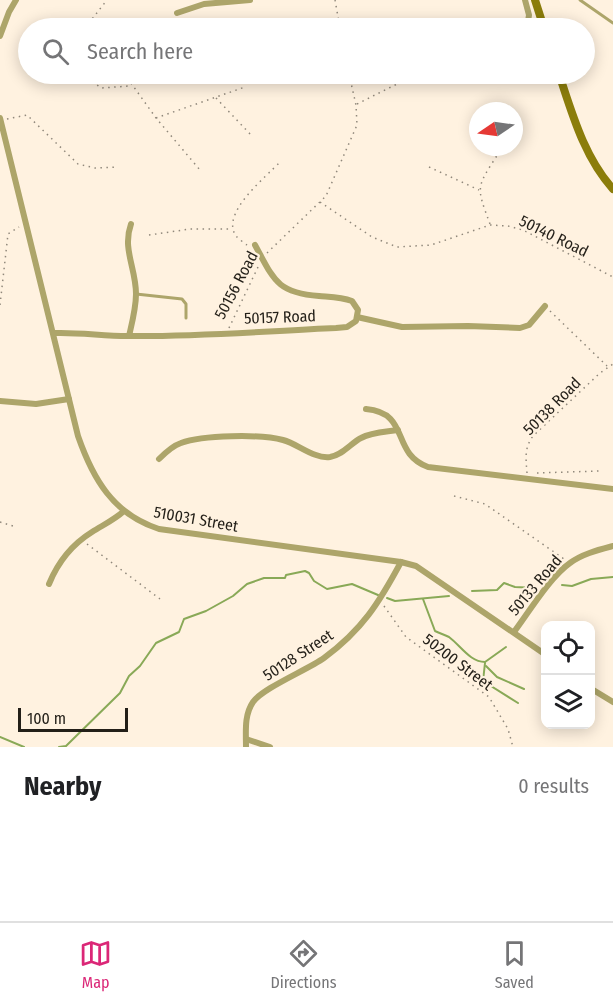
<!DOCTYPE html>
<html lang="en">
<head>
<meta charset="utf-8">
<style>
	:root { --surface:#fff; --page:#f6f6f6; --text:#202124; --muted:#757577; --line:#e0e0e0; --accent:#db2777 }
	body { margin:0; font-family:"Fira Sans Condensed",sans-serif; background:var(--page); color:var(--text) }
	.controls { position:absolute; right:18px; bottom:18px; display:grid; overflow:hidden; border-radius:12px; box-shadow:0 3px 15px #0003 }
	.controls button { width:54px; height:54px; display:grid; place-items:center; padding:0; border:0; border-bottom:2px solid var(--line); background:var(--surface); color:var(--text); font:30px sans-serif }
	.compass { position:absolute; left:469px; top:102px; width:54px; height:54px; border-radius:50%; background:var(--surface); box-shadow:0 3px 15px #0003; rotate:257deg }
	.scale { position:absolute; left:18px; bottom:15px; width:110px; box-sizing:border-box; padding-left:6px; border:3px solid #231f18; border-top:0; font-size:16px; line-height:21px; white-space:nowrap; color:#231f18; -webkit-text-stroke:4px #fff2e0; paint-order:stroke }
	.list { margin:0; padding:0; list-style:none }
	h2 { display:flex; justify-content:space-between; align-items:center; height:78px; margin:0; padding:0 24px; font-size:26px }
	h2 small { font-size:20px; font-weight:400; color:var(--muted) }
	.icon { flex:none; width:33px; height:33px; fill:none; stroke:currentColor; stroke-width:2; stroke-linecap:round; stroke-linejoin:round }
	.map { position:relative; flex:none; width:613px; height:747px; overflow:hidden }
	.search { position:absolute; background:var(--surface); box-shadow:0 3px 15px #0003; left:18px; right:18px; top:18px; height:66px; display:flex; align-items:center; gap:15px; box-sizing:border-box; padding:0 21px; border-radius:33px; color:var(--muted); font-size:22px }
	.sheet { height:174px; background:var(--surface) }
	nav { display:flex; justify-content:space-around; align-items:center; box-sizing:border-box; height:84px; border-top:2px solid var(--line); background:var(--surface); font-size:16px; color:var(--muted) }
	nav a { display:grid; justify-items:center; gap:3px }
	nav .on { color:var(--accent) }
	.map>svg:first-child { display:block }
</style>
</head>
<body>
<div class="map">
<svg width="613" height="747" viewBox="0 0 613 747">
	<rect width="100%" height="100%" fill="#fff2e0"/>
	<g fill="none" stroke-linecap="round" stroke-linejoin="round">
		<g stroke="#89a957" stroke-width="2">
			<polyline points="562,585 572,586 591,579 613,577"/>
			<polyline points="472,591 497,590 504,583 515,587 536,588"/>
			<polyline points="387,598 395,601 449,596"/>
			<path d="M 423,599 L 435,631 C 439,633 445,635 449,637 C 461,646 470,662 485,662 L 506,647"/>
			<polyline points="485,663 483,681 518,703"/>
			<polyline points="486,666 497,677 524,689"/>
			<polyline points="0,737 24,747"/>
			<polyline points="59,747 66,746 120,693 129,676 140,666 156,643 179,632 184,619 206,611 233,596 247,584 264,578 285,578 286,575 305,571 309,573 314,581 327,589 352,584 378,595"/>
		</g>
		<g stroke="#90887b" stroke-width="1.5" stroke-dasharray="1.5 4.5" stroke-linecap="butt">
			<polyline points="335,0 340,28"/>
			<polyline points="289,21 296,28"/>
			<polyline points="423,25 424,28"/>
			<polyline points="85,28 107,0"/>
			<polyline points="170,28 174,19"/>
			<polyline points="83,74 101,88 129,86 139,74"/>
			<polyline points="131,83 156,118 200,170"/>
			<polyline points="216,98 251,135"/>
			<polyline points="357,104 417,74"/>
			<polyline points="156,118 245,87"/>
			<polyline points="7,119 27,115 78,164 95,168 117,167"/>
			<polyline points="429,167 479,190"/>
			<polyline points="320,202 372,237 397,247 431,245 490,225 508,226 523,230 613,277"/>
			<path d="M 490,224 C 476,186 476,188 498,154 L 494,147"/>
			<polyline points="149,235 190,229 232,229"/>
			<path d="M 247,245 C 244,243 239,239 236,236 C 220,213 266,177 280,162"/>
			<polyline points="267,253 326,196 357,125 356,105 349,74"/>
			<polyline points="0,305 8,234 19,227"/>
			<polyline points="550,311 607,366"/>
			<polyline points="229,328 258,267"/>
			<path d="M 527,473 C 526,459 524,448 533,436 L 600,373 L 613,364"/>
			<polyline points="537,473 599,471"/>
			<polyline points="454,496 485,504 564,559"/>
			<polyline points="0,522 16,527"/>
			<polyline points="87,544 160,599"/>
			<polyline points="384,606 406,637 489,697 508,729 513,747"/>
		</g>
		<g stroke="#ada56a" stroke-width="3">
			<polyline points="580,0 613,23"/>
			<polyline points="136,294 182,299 186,304 186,318"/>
		</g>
		<g stroke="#ada56a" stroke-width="6">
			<polyline points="525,0 529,15 527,28"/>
			<polyline points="177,13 204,4 250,0"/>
			<polyline points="0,36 9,12 16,0"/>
			<polyline points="514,81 516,74"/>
			<path d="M 0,118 L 78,436 C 93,479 113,514 159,529 L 401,562 L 416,566 L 546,655"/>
			<polyline points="357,317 402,327 468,326 520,328 529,325 545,306"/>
			<path d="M 54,333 C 78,332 103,336 127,336 C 197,337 267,331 336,328 L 347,327 L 356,321 L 358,310 L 352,301 C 341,297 330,297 319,296 C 277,293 274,280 255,245"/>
			<path d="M 129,336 C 132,323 136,308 136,294 C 136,268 122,249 131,224"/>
			<polyline points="0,401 36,404 69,399"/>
			<path d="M 366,409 C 411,413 390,453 428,467 L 613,489"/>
			<path d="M 159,459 C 165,453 172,446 181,443 C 202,435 261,434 283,440 C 298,444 314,459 330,457 C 343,455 351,443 361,438 C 372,432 386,432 398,430"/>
			<path d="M 49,584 C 58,562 71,545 92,532 C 103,525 114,520 124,511"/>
			<path d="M 514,632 C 529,612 550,577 570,563 C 582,554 598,550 613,546"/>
			<polyline points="590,688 613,702"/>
			<polyline points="246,739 270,747"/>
			<path d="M 246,747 C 246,732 244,715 253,702 C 263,688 307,670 324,658 C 362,630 379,603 401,562"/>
		</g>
		<g stroke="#8b7d0b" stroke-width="8">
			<polyline points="535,0 544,28"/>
			<path d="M 559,74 C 572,113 584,157 613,189"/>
		</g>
	</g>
	<g text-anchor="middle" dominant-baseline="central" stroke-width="4.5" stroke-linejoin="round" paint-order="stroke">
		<g font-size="16" fill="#231f18" stroke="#fff2e0">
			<text transform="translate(554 236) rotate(26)">50140 Road</text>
			<text transform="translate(236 285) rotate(-62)">50156 Road</text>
			<text transform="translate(280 317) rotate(-2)">50157 Road</text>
			<text transform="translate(552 406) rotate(-45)">50138 Road</text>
			<text transform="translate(196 519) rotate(10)">510031 Street</text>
			<text transform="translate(535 585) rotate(-50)">50133 Road</text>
			<text transform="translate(298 655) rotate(-33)">50128 Street</text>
			<text transform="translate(458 662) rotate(37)">50200 Street</text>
		</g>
	</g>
</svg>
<div class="controls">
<button><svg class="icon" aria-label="locate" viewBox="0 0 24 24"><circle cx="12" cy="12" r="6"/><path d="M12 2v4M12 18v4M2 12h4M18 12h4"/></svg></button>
<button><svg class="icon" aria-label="layers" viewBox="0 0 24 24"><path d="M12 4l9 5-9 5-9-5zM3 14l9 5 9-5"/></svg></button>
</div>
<svg class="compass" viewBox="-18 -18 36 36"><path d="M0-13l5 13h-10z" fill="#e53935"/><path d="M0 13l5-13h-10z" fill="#757577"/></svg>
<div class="scale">100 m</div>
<div class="search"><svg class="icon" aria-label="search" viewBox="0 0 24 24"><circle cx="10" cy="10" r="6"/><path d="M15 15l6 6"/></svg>Search here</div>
</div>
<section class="sheet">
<h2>Nearby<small>0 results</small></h2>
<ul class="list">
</ul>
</section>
<nav>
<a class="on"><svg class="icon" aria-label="map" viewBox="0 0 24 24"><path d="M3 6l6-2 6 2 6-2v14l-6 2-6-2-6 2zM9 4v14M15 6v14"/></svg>Map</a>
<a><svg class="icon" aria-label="directions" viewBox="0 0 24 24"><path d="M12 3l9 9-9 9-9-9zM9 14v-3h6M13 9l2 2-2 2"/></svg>Directions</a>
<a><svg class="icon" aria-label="saved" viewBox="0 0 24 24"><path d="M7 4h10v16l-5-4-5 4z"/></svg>Saved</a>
</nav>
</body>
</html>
